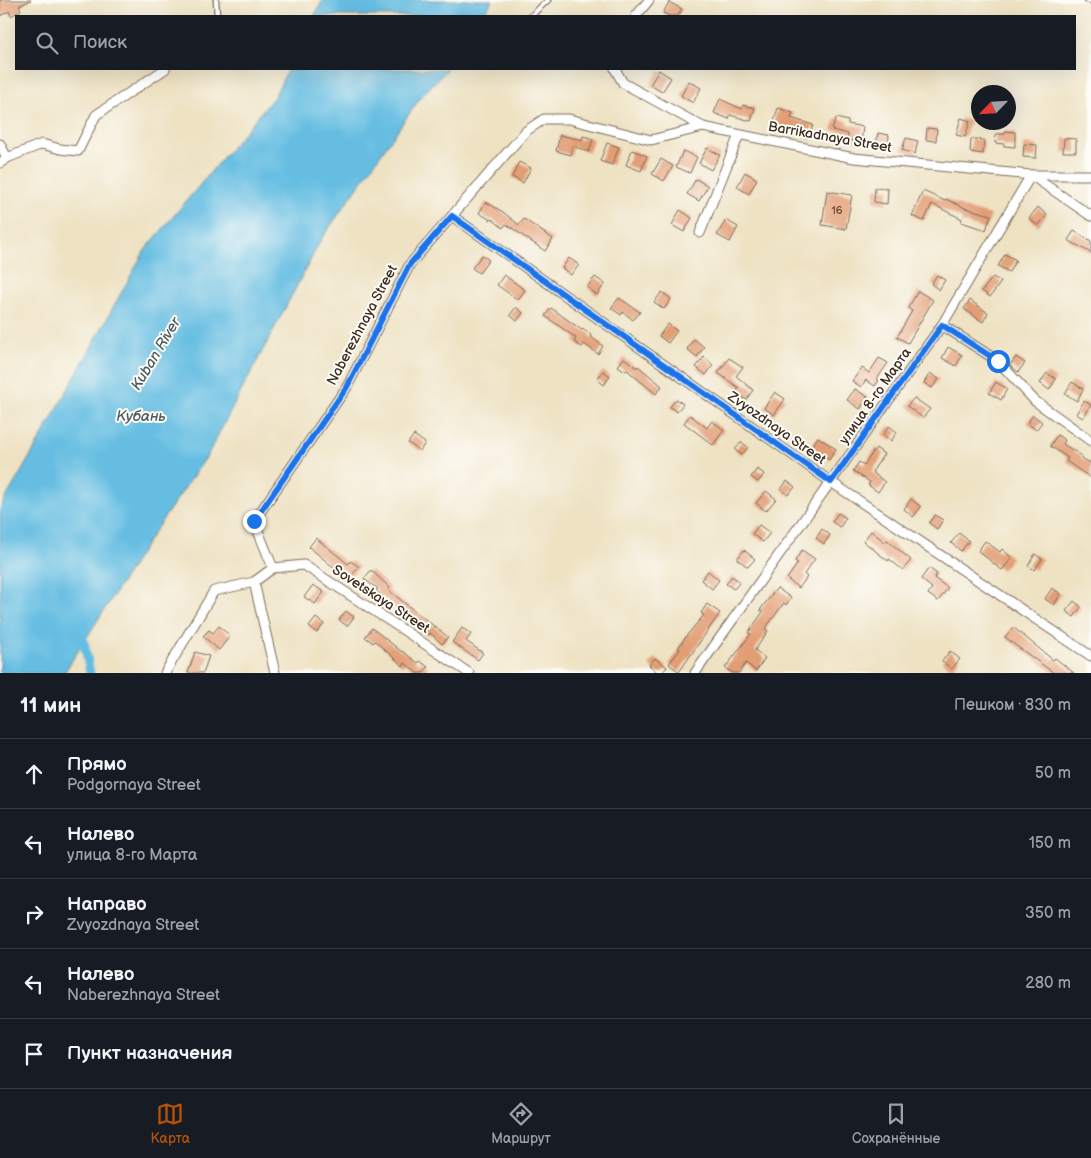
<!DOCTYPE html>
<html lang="ru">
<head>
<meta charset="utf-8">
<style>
	:root { --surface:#171b24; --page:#242831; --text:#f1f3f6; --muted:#9ea1a6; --line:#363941; --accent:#b45309 }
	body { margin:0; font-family:"Balsamiq Sans",sans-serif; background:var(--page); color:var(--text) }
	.compass { position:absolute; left:971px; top:85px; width:45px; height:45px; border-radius:50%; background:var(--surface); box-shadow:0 5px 20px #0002; rotate:245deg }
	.stop { position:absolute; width:15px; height:15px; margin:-11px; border:4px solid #1a73e8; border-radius:50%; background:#fff }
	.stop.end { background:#1a73e8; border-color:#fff; box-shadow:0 1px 5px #0008 }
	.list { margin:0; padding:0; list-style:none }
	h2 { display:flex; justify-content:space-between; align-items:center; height:65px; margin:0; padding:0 20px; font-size:21px }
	h2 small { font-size:16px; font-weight:400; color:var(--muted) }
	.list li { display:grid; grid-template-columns:32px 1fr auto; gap:15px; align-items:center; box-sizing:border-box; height:70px; padding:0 20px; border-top:1px solid var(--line) }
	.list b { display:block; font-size:19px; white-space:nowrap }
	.list p { margin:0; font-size:16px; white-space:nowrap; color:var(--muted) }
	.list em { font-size:16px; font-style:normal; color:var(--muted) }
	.icon { flex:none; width:28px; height:28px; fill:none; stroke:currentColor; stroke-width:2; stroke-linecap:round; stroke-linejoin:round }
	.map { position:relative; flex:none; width:1091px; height:673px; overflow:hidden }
	.search { position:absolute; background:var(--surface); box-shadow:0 5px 20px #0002; left:15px; right:15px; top:15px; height:55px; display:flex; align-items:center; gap:12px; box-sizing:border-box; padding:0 18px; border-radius:0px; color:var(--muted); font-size:19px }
	.sheet { height:415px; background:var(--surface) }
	nav { display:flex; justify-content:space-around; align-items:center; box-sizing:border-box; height:70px; border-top:1px solid var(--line); background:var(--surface); font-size:14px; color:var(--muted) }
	nav a { display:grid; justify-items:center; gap:2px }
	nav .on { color:var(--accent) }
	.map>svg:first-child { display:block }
</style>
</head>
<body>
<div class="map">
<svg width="1091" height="673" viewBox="0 0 1091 673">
	<rect width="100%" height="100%" fill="#fdfcf7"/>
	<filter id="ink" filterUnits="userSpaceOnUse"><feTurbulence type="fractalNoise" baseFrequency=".02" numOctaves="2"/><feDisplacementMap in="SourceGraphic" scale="10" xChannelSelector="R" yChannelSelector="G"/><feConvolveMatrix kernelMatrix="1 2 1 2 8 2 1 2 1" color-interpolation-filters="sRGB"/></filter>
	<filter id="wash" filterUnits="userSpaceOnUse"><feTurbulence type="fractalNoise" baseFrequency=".0096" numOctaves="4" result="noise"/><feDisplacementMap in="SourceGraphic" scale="20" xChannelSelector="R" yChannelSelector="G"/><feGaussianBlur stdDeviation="1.12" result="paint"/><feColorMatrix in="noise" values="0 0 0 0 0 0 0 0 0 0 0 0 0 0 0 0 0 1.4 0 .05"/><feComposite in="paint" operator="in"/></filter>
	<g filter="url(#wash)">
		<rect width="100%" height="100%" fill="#eee2c3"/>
		<g fill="#65bde2" stroke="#507480">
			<polygon points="323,0 492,0 484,16 314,16"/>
			<polygon points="288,69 448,69 423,94 322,238 207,456 152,535 64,673 0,673 0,508 42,436 145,250 274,97"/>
		</g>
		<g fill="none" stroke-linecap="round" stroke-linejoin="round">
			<polyline stroke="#65bde2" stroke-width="9" points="82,632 90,673"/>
		</g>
		<g id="blocks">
			<g fill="#e39d75">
				<polygon points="0,0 31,0 19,6 21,10 11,16 9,11 0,16"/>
				<polygon points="669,2 682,9 678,16 669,16 663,13"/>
				<polygon points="659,70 671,78 662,92 650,85"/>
				<polygon points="689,81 701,88 693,103 681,96"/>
				<polygon points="720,99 742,109 743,105 755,108 751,121 730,115 729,119 714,113"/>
				<polygon points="778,108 793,113 791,118 813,125 808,138 792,133 793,130 773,124"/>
				<polygon points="836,118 848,121 848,124 863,127 861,142 847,140 848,134 832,130"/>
				<polygon points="961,118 970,121 965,137 956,135"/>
				<polygon points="927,128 937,129 936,141 926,140"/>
				<polygon points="1005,131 1015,132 1015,147 1004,146 1004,144 995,143 996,134 1005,134"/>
				<polygon points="878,133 889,135 888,148 876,146"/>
				<polygon points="560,135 582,140 583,136 593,139 589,152 573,146 571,155 556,151"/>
				<polygon points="906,138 918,141 915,154 902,150"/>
				<polygon points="1064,138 1076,139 1076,152 1063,152"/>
				<polygon points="971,139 984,140 983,154 970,152"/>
				<polygon points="607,143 619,147 612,165 600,161"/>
				<polygon points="1024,144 1037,145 1036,158 1023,157"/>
				<polygon points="707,148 720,155 711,170 699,163"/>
				<polygon points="632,150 647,156 641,171 626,165"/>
				<polygon points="683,151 697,157 690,173 676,167"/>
				<polygon points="661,159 673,166 664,181 652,174"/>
				<polygon points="519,162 531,168 523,183 512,177"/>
				<polygon points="745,172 757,179 749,194 737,187"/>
				<polygon points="696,179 708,186 699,201 687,194"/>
				<polygon points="875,188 888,189 887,204 874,202"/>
				<polygon points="827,191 852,195 846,229 822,225"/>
				<polygon points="923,191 945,201 946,199 965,208 991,215 986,230 961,222 962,219 932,204 924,221 912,216"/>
				<polygon points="486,202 503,212 519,225 524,219 553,239 545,251 506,224 503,228 492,219 491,220 479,213"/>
				<polygon points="1038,207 1047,215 1038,226 1029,218"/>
				<polygon points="680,210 692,218 684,232 672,225"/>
				<polygon points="726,220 738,227 730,242 717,235"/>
				<polygon points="1074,231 1091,241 1091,253 1068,240"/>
				<polygon points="1005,254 1016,260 1009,272 998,266"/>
				<polygon points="482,255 489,260 479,273 472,268"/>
				<polygon points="569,258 579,265 571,275 562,268"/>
				<polygon points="504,275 525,290 518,300 497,285"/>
				<polygon points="937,275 945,280 939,290 931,284"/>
				<polygon points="595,277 605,284 597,295 587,287"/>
				<polygon points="993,277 1001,282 990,297 982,291"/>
				<polygon points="918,291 933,300 908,343 897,337 912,311 908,308"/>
				<polygon points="662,292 671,299 664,309 654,302"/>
				<polygon points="619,298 640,312 633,320 623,312 621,315 611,308"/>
				<polygon points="970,300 988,313 983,322 964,309"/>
				<polygon points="516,307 523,313 517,321 510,315"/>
				<polygon points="551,308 582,330 582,329 591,334 590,336 603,346 598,354 584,344 582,347 574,342 576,338 545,316"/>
				<polygon points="668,324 677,331 668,343 659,336"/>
				<polygon points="694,339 704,347 697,357 687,349"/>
				<polygon points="948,347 962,355 956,366 942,358"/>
				<polygon points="704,357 713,365 706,375 696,367"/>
				<polygon points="1016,357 1025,363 1018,372 1010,365"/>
				<polygon points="624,358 637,368 638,366 662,386 656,394 627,370 625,371 618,366"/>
				<polygon points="729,358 743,367 736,376 753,390 746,400 736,392 739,388 718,373"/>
				<polygon points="879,358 888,363 877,379 879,380 875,386 866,380 861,387 852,381 862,368 869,373"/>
				<polygon points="603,371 610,376 604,385 597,379"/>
				<polygon points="930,373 939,379 932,388 924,383"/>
				<polygon points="1047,373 1056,379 1049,390 1040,383"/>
				<polygon points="996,382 1007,389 1001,400 989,393"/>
				<polygon points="1072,382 1083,389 1077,401 1065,394"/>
				<polygon points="855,389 868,397 860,409 847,400"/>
				<polygon points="775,392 785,399 774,415 764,408"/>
				<polygon points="914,398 930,409 923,418 907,406"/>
				<polygon points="676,399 683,404 677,412 670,407"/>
				<polygon points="1084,401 1091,405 1083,418 1076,414"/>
				<polygon points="690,415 707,428 712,421 724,430 713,445 684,423"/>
				<polygon points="1033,415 1042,422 1036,430 1027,423"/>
				<polygon points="889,426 897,432 891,441 883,435"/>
				<polygon points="414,435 425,443 420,451 408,443"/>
				<polygon points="1057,435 1065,440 1063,444 1082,456 1081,458 1091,463 1091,478 1066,461 1068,458 1050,446"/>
				<polygon points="818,437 836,449 829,460 811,447"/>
				<polygon points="741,442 748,447 742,455 735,450"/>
				<polygon points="876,448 884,454 872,472 885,482 878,492 868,485 870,482 853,471 859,462 864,465"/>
				<polygon points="757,469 764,474 758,482 751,477"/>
				<polygon points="787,481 795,487 788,495 781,489"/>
				<polygon points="766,491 776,499 766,511 756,503"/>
				<polygon points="911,499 921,507 913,517 904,509"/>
				<polygon points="838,513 846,518 840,527 832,522"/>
				<polygon points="935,515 943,520 937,529 929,523"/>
				<polygon points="759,525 770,533 763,542 752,534"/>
				<polygon points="822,529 830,535 824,544 816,538"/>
				<polygon points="871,531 885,542 887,540 911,560 903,570 889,559 888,561 863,541"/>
				<polygon points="959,533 969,541 961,551 951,543"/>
				<polygon points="316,538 348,564 351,561 359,567 351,576 339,566 337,570 309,547"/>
				<polygon points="985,541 1000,552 1002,549 1012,558 1002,570 978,551"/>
				<polygon points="744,550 755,559 748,567 737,559"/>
				<polygon points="802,550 815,559 804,574 807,577 799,588 787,579 798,563 795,561"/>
				<polygon points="1035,554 1042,559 1035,570 1028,566"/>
				<polygon points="929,568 937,574 934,578 948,588 938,601 928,594 932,588 921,579"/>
				<polygon points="371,570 390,588 388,590 448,637 442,644 430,633 429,635 409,622 397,612 399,610 376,591 378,589 364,579"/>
				<polygon points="708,571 719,580 712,589 701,580"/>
				<polygon points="732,576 740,582 734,589 726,584"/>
				<polygon points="313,585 324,592 315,604 304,597"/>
				<polygon points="777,588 791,598 786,605 784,603 765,629 768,631 755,650 765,658 756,671 746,663 739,673 733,673 725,668 751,634 748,633 763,612 760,610"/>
				<polygon points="1052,588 1061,594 1054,605 1045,599"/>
				<polygon points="1074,601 1081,607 1074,617 1066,611"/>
				<polygon points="707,604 720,613 679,672 669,664 680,649 678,648 687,635 704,615 701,613"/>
				<polygon points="346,611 354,617 347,626 339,620"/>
				<polygon points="316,618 324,624 317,633 309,627"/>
				<polygon points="219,626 230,636 219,650 203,636 209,630 213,633"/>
				<polygon points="1013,627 1053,660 1055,658 1074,673 1054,673 1015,645 1005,637"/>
				<polygon points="372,628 402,652 402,651 418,663 420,661 428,667 423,673 417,673 405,663 403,666 375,641 373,643 365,637"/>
				<polygon points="462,628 471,634 466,641 483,653 478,660 452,642"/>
				<polygon points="950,651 960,659 952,669 942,661"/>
				<polygon points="195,652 209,656 203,673 188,673"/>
				<polygon points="655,658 667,667 662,673 658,673 649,665"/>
			</g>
		</g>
	</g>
	<g filter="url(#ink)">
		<use href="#blocks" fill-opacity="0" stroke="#7a6a58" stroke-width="1"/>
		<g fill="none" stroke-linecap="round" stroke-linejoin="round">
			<defs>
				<g id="service">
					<polyline points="216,0 217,16"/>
					<polyline points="1087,0 1091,1"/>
					<polyline points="531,16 548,0"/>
				</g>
				<g id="minor">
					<polyline points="636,16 649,0"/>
					<polyline points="615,69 623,83 703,127 854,158 1031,175 1091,175"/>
					<polyline points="0,144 7,158"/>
					<polyline points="0,163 7,158 42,144 60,149 78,151 96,115 165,69"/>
					<polyline points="452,216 831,482 1091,656"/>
					<polyline points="700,233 739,135"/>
					<polyline points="942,325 998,361 1035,401 1091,441"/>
					<polyline points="273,568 304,565 469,673"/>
					<polyline points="254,582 275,673"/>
					<polyline points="165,673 214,591 254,582 273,568 254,521 347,387 410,264 526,131 544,119 569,119 651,140 703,127"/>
					<polyline points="695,673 942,325 1031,175 1091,216"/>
				</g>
			</defs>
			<use href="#service" stroke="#7a6a58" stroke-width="7"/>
			<use href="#minor" stroke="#7a6a58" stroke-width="11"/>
			<use href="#service" stroke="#fff" stroke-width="4.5"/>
			<use href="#minor" stroke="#fff" stroke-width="9"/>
		</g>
	</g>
	<g fill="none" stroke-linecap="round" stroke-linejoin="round" filter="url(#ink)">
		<polyline stroke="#1a73e8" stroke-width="6" points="254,521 347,387 410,264 452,216 831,482 942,325 998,361"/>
	</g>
	<g text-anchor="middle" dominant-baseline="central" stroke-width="4" stroke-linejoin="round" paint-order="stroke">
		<g font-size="11" fill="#654734">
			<text x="837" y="210">16</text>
		</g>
		<g font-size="14" fill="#3b2a1e" stroke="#fdfcf7">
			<text transform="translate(830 137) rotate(10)">Barrikadnaya Street</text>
			<text transform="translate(362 325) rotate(-62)">Naberezhnaya Street</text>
			<text transform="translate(875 396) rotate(-55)">улица 8-го Марта</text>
			<text transform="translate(777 428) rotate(35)">Zvyozdnaya Street</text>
			<text transform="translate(381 599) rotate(33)">Sovetskaya Street</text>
		</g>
		<g font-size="15" font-style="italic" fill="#4a5d63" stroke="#fdfcf7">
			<text transform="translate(156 354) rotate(-59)">Kuban River</text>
			<text x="141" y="416">Кубань</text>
		</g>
	</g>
</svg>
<svg class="compass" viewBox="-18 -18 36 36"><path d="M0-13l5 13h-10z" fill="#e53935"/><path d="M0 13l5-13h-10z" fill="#9ea1a6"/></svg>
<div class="stop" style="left:998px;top:361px"></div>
<div class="stop end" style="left:254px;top:521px"></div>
<div class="search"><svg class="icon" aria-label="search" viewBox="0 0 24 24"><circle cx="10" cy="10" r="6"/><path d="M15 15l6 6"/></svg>Поиск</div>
</div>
<section class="sheet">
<h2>11 мин<small>Пешком · 830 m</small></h2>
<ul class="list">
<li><svg class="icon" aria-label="ahead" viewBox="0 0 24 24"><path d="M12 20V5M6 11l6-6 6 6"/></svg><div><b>Прямо</b><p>Podgornaya Street</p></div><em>50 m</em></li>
<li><svg class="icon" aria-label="left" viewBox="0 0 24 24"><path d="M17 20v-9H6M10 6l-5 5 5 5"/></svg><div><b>Налево</b><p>улица 8-го Марта</p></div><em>150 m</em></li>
<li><svg class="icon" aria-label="right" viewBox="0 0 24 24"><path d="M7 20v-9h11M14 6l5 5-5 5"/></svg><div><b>Направо</b><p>Zvyozdnaya Street</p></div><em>350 m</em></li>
<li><svg class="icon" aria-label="left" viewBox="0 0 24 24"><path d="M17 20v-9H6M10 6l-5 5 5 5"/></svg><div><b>Налево</b><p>Naberezhnaya Street</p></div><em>280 m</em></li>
<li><svg class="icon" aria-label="arrive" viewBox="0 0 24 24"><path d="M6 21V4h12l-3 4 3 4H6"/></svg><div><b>Пункт назначения</b></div></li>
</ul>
</section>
<nav>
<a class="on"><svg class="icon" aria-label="map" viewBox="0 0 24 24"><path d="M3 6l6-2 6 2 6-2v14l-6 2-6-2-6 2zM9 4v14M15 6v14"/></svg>Карта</a>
<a><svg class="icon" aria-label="directions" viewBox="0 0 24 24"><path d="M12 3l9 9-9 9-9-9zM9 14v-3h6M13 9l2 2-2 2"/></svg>Маршрут</a>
<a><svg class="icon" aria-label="saved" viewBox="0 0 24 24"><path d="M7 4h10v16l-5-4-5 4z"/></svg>Сохранённые</a>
</nav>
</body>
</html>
